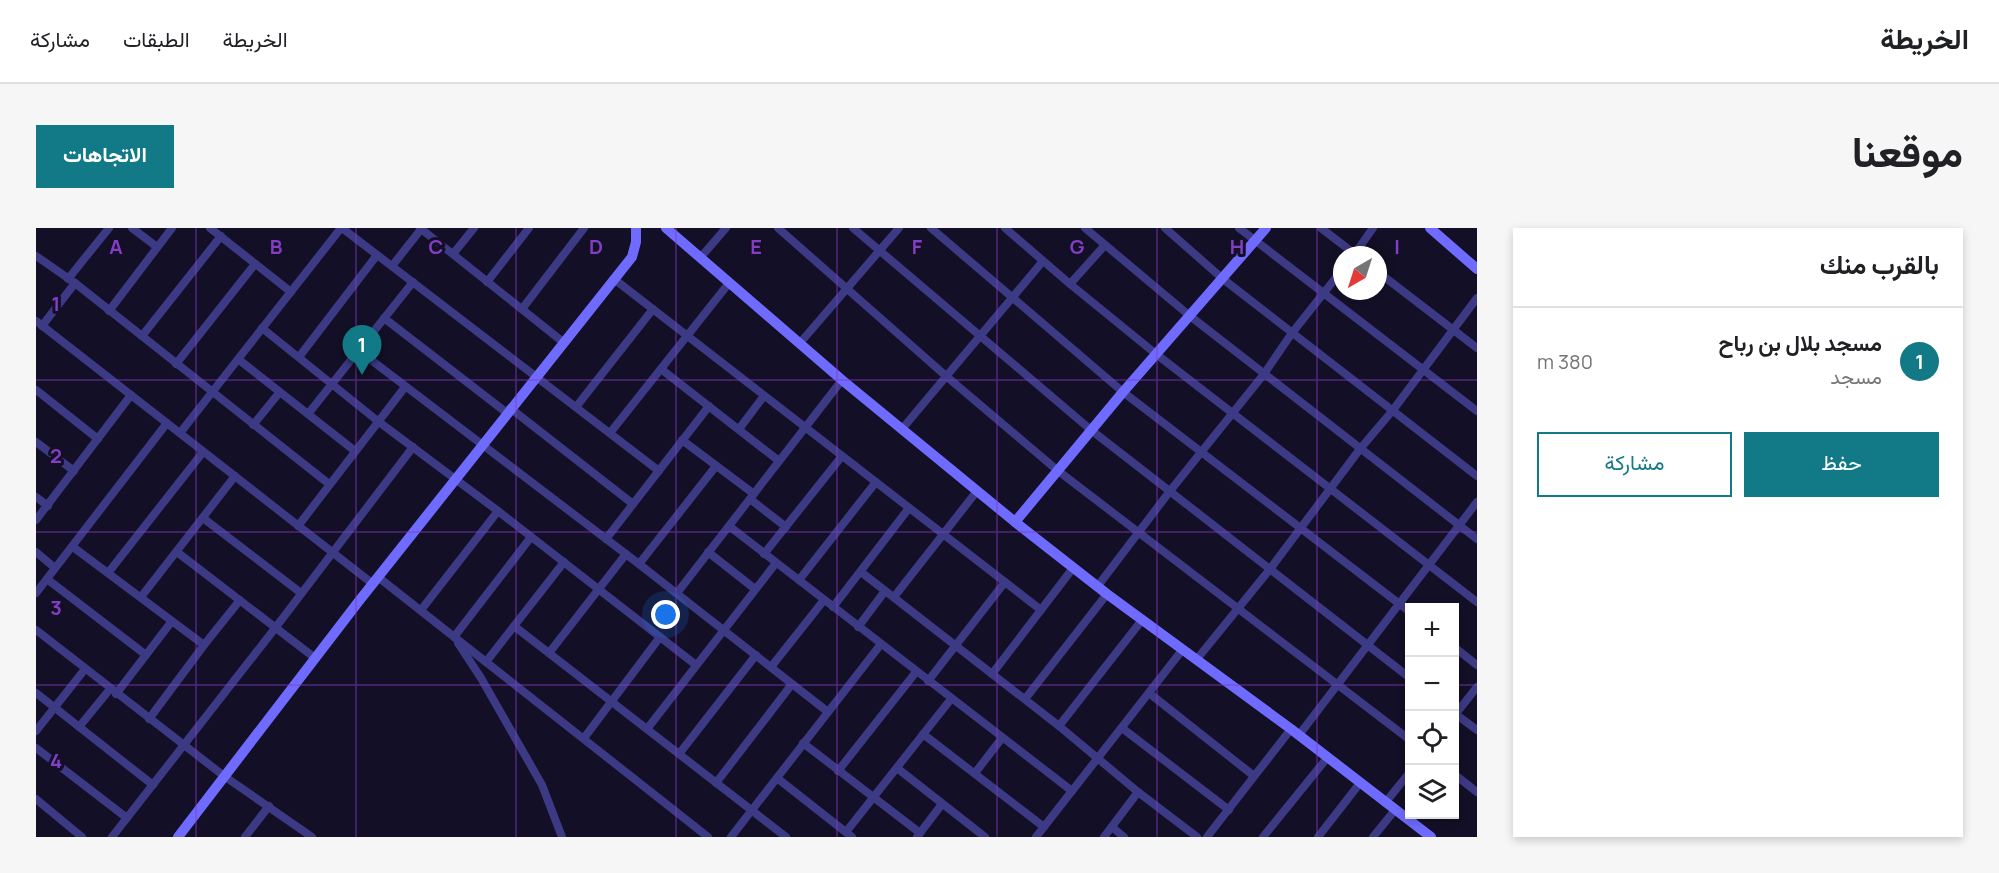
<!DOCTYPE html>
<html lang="ar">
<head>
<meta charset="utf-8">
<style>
	:root { --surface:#fff; --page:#f6f6f6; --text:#202124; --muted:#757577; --line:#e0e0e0; --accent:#127987 }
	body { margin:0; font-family:Manrope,Vazirmatn,sans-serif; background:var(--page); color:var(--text); direction:rtl }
	.controls { position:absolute; right:18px; bottom:18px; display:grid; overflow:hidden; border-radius:0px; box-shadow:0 3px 9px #0003 }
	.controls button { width:54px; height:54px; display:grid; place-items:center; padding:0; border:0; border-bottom:2px solid var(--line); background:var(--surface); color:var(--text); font:30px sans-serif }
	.compass { position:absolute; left:1297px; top:18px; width:54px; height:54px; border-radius:50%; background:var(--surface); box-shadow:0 3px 9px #0003; rotate:219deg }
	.you { position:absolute; left:630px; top:387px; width:21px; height:21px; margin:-15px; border:4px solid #fff; border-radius:50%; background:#1a73e8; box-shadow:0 0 0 9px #1a73e833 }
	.badge { display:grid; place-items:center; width:39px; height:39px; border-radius:50%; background:var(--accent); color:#fff; font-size:20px; font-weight:700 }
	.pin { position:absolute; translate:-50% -50px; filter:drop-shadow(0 2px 3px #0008) }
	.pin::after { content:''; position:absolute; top:32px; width:21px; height:18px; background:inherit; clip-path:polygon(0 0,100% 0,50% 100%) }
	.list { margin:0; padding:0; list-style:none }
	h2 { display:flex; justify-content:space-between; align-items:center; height:78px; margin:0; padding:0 24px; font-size:26px }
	h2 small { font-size:20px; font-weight:400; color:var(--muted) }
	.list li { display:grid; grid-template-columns:39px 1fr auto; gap:18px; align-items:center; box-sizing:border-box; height:108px; padding:0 24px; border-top:2px solid var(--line) }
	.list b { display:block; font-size:22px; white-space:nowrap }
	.list p { margin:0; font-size:20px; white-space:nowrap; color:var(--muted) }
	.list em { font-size:20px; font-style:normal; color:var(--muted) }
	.actions { display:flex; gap:12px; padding:18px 24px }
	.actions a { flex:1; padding:14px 0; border:2px solid var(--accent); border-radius:0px; text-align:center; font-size:21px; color:var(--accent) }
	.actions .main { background:var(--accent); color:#fff }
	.icon { flex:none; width:33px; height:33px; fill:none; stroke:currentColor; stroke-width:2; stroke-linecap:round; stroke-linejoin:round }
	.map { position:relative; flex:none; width:1441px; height:609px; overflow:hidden; direction:ltr; border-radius:0px }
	header { display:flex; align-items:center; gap:36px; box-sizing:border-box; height:84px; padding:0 30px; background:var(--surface); border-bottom:2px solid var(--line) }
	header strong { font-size:28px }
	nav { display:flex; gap:33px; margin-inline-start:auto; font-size:21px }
	.intro { display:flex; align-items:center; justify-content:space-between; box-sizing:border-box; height:144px; padding:0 36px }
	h1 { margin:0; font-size:42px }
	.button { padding:15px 27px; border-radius:0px; background:var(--accent); color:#fff; font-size:21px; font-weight:700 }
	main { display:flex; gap:36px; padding:0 36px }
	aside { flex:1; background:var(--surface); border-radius:0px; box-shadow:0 3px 9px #0003 }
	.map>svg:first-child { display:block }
</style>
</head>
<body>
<header>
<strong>الخريطة</strong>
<nav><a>الخريطة</a><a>الطبقات</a><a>مشاركة</a></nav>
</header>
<div class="intro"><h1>موقعنا</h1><a class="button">الاتجاهات</a></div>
<main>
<aside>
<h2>بالقرب منك<small></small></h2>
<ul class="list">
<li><span class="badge">1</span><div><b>مسجد بلال بن رباح</b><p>مسجد</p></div><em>380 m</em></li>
</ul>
<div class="actions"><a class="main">حفظ</a><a>مشاركة</a></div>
</aside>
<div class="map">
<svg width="1441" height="609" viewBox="0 0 1441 609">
	<rect width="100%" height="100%" fill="#130f26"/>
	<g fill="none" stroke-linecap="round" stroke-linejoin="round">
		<g stroke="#3d3a85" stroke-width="8">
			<polyline points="96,0 121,19"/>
			<polyline points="174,0 255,64"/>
			<polyline points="306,0 623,243"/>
			<polyline points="384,0 527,114"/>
			<polyline points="742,0 910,148 1021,242 1374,512"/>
			<polyline points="817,0 1055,202 1374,450"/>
			<polyline points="895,0 1087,164 1374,384"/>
			<polyline points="969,0 1034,56 1120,126 1441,374"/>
			<polyline points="1049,0 1154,88 1441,311"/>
			<polyline points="1129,0 1187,51 1441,248"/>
			<polyline points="1203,0 1441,183"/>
			<polyline points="1285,0 1320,27"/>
			<polyline points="417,26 438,0"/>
			<polyline points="1318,27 1337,0"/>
			<polyline points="0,28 39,55 293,256"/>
			<polyline points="664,30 690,0"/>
			<polyline points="356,38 386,0"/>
			<polyline points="1342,44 1441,120"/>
			<polyline points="32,51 73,0"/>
			<polyline points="578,51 1005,382"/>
			<polyline points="451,54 493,0"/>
			<polyline points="1034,56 1069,17"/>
			<polyline points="486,81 548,0"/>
			<polyline points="73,83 136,0"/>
			<polyline points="348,90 471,185"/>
			<polyline points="0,93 337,356"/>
			<polyline points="6,98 39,55"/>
			<polyline points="226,100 343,194 462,283 660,437"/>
			<polyline points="106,108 185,8"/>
			<polyline points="764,115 863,0"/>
			<polyline points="322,122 603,336 792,484"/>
			<polyline points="263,129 341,27"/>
			<polyline points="202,131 319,223"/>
			<polyline points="140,136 219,36"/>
			<polyline points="625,141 743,233"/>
			<polyline points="0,162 62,211"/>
			<polyline points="540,179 617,81"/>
			<polyline points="474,180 597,276"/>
			<polyline points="272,186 377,54"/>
			<polyline points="217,197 243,165"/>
			<polyline points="703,201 728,168"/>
			<polyline points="866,201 1007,33"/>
			<polyline points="144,205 305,0"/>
			<polyline points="574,205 693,55"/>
			<polyline points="646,212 718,266"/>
			<polyline points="0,214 38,243"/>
			<polyline points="0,269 12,278"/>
			<polyline points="714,271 750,299"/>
			<polyline points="167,290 265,365"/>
			<polyline points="0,292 95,167"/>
			<polyline points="262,298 369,159"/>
			<polyline points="693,298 1036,563"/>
			<polyline points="570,311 673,178"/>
			<polyline points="37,319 168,417 113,491"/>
			<polyline points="0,324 19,340"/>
			<polyline points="141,324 279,430"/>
			<polyline points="672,324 719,361"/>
			<polyline points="728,326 806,228"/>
			<polyline points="603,336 680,238"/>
			<polyline points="825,344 1023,498 1102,564 1161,609"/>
			<polyline points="72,345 167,224"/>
			<polyline points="342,349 450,434 528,334"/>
			<polyline points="11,351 110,427"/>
			<polyline points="763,352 840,254"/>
			<polyline points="1061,359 1134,263 1228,146 1256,105 1306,42"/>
			<polyline points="0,365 131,195"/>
			<polyline points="641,365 806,152"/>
			<polyline points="105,369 199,248"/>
			<polyline points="858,369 941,263"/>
			<polyline points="797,379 873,280"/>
			<polyline points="385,382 462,283"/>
			<polyline points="478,398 750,609"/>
			<polyline points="822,399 849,363"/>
			<polyline points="0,402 188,548 276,609"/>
			<polyline points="418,409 495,309"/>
			<polyline points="422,415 445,450 506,557 526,609"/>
			<polyline points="168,417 204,372"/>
			<polyline points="1418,419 1441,437"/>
			<polyline points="513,425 590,326"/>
			<polyline points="1161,431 1234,341 1324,221 1357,182 1441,70"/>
			<polyline points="450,434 672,609"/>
			<polyline points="735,439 788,372"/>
			<polyline points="956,446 1037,340"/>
			<polyline points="892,453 969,354"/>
			<polyline points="0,465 117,557"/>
			<polyline points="1113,465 1218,548"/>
			<polyline points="80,466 136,393"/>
			<polyline points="989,471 1071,366"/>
			<polyline points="1418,485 1441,502"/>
			<polyline points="1418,488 1441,459"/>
			<polyline points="1023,498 1106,392"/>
			<polyline points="43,499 74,461"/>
			<polyline points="1086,500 1193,582"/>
			<polyline points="611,501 740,335"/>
			<polyline points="0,503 49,441"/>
			<polyline points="887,506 1008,599"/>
			<polyline points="1263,507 1441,274"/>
			<polyline points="548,510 624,409"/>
			<polyline points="767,515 884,605"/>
			<polyline points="0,520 91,590"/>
			<polyline points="643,526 720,427"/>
			<polyline points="861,540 949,609"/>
			<polyline points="802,543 880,444"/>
			<polyline points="939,545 966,510"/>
			<polyline points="1418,546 1441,564"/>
			<polyline points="741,550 816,609"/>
			<polyline points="680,555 756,456"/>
			<polyline points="0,571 46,609"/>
			<polyline points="1349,575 1374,544"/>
			<polyline points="1076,599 1088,609"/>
			<polyline points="810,604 915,471"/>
			<polyline points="76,609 240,399 377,219"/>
			<polyline points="209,609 233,578"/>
			<polyline points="695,609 845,416"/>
			<polyline points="881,609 906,576"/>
			<polyline points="1000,609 1147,421"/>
			<polyline points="1068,609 1102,564"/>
			<polyline points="1171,609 1255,501"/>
			<polyline points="1227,609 1291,530"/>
			<polyline points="1282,609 1324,555"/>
			<polyline points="1337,609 1359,582"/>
		</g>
		<g stroke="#6f6bff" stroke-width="10">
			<polyline points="630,0 806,152 979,294 1071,366 1255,501 1395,609"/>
			<polyline points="1394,0 1441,41"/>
			<polyline points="979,294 1087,164 1230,0"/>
			<polyline points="142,609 323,373 596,29 600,14 600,0"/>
		</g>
	</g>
	<path fill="none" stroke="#843dc5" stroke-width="1.5" stroke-opacity="0.55" d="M 160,0 L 160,609M 320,0 L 320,609M 480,0 L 480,609M 640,0 L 640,609M 801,0 L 801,609M 961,0 L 961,609M 1121,0 L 1121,609M 1281,0 L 1281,609M 0,152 L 1441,152M 0,304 L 1441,304M 0,457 L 1374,457M 1418,457 L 1441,457"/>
	<g font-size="20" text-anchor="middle" font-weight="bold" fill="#843dc5" stroke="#130f26" stroke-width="6" stroke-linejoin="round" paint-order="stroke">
		<text x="80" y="26">A</text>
		<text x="240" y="26">B</text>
		<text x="400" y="26">C</text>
		<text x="560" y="26">D</text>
		<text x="720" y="26">E</text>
		<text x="881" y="26">F</text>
		<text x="1041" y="26">G</text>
		<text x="1201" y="26">H</text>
		<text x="1361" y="26">I</text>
		<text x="20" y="83">1</text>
		<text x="20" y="235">2</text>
		<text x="20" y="387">3</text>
		<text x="20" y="540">4</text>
	</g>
</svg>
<div class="controls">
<button>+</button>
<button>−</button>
<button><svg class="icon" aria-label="locate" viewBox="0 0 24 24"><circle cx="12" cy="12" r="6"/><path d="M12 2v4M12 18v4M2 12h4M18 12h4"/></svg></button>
<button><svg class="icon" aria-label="layers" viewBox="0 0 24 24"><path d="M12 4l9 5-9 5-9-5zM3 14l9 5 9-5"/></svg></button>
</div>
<svg class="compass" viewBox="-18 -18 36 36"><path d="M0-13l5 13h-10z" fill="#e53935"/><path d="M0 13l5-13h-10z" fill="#757577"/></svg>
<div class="you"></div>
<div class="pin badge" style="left:326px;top:147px">1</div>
</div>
</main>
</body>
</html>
